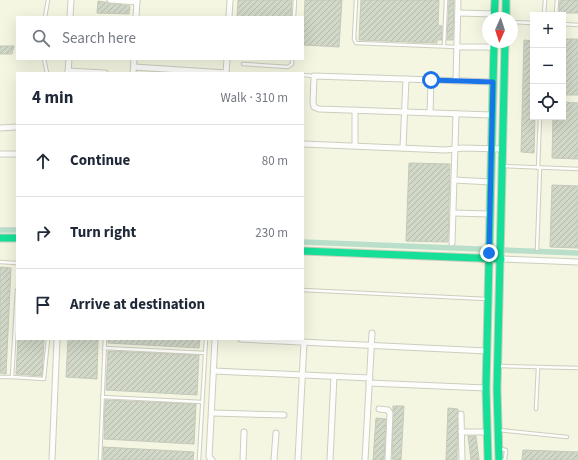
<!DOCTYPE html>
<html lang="en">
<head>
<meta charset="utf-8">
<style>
	:root { --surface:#fff; --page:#f2f2f3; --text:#1f2937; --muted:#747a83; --line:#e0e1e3 }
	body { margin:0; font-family:"Source Sans 3",sans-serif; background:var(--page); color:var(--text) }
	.controls { position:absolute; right:12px; top:12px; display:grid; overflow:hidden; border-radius:0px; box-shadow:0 4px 16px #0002 }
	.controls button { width:36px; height:36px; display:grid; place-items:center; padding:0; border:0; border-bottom:1px solid var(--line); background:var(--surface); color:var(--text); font:20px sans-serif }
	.compass { position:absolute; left:482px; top:12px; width:36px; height:36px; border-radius:50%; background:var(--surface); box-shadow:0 4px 16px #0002; rotate:183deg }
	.stop { position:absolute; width:12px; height:12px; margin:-9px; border:3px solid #1a73e8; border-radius:50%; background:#fff }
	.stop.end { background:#1a73e8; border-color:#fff; box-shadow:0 1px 4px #0008 }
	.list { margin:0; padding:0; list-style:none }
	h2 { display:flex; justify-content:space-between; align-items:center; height:52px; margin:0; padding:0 16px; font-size:17px }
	h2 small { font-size:13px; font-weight:400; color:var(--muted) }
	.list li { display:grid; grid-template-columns:26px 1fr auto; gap:12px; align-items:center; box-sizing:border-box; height:72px; padding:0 16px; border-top:1px solid var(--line) }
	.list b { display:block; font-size:15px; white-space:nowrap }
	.list em { font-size:13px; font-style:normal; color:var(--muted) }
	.icon { flex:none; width:22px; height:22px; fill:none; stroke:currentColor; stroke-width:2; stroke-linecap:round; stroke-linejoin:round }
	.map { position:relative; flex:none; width:578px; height:460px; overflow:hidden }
	.search { position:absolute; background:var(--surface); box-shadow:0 4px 16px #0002; left:16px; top:16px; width:288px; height:44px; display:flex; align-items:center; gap:10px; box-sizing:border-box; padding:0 14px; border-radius:0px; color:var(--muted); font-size:15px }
	.panel { position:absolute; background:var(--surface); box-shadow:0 4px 16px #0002; left:16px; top:72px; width:288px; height:268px; border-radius:0px }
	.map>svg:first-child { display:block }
</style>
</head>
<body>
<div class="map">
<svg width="578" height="460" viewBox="0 0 578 460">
	<defs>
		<pattern id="building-hatch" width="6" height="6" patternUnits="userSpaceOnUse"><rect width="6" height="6" fill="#d1d8c8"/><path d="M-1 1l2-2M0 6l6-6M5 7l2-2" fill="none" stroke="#b3b9ab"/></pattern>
	</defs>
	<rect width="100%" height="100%" fill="#f4f6e2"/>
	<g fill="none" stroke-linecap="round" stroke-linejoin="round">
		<g stroke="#b9dfcb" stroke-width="5.5">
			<polyline points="0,230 17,230"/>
			<polyline points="303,242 578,253"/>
		</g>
	</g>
	<g fill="url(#building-hatch)" stroke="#c4c9ba">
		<polygon points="238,0 292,0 291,17 237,17"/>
		<polygon points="305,0 342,0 339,47 303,45"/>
		<polygon points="361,0 439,0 438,25 442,26 442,40 437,40 437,43 359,40"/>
		<polygon points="449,0 454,0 453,40 447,40"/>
		<polygon points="560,0 578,0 578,13 559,13"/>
		<polygon points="98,1 130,6 129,14 97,13"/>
		<rect x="563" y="39" width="15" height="56"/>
		<polygon points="524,40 533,41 533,117 535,117 534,153 521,152"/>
		<polygon points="0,46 14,46 12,54 0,54"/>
		<polygon points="563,102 578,103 578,159 552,158 553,117 563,117"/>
		<polygon points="409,163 450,164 448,242 406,241"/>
		<polygon points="552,185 578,186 578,248 550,247"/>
		<polygon points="0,267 11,268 6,374 0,373"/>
		<polygon points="18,339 44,339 42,376 16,374"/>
		<polygon points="68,339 98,339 97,379 66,377"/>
		<polygon points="108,339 200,339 199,348 108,343"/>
		<polygon points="108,351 199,355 197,395 106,390"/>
		<polygon points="105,400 196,404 194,444 104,439"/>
		<polygon points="393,406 404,406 401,460 392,459"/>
		<polygon points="448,408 458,409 457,460 446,460"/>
		<polygon points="376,418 386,419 384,460 373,460"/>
		<polygon points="468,436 476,436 479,460 471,460"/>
		<polygon points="103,447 194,452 193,460 103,460"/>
		<polygon points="523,450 578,452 578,460 522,460"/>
	</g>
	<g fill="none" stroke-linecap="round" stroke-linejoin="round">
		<defs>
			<g id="lane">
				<polyline points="356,0 354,39 356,43 457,47"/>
				<polyline points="544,14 556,14 557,0"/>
				<polyline points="544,15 545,0"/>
				<polyline points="45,17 48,0"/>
				<polyline points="294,17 295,0"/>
				<polyline points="512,22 533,23"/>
				<polyline points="563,24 578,25"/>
				<polyline points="444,46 446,0"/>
				<polyline points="44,59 47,73"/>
				<polyline points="243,64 288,67 292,64 292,59"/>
				<polyline points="303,75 313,76"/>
				<polyline points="503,166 578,169"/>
				<polyline points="538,168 540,117"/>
				<polyline points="537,249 540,168"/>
				<polyline points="0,262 17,263"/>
				<polyline points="17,290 12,377 44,379 48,339"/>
				<polyline points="303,290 486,299"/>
				<polyline points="104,348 205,353"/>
				<polyline points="499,366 578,368"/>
				<polyline points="0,377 12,377"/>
				<polyline points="102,397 202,402"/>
				<polyline points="536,409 538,368"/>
				<polyline points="499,430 567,437"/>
				<polyline points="100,460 105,339"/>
				<polyline points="199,460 206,339"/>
				<polyline points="500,460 505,460 506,450 501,449"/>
			</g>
			<g id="street">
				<polyline points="110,0 137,2"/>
				<polyline points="458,13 495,14"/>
				<polyline points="70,17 71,0"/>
				<polyline points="136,17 137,0"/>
				<polyline points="229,17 230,0"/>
				<polyline points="457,47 494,47"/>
				<polyline points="134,67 226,73"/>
				<polyline points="68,71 105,73"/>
				<polyline points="68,73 69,59"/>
				<polyline points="133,73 134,59"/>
				<polyline points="226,73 227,59"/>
				<polyline points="456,81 458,0"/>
				<polyline points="430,113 431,80"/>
				<polyline points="492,115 319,109 314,107 313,103 314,76 493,82"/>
				<polyline points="0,128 17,127"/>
				<polyline points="303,144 446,150 462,148 503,149"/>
				<polyline points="355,145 355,110"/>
				<polyline points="403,147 406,79"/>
				<polyline points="0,154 17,154"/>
				<polyline points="454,180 491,182"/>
				<polyline points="453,213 490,214"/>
				<polyline points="452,243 456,114"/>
				<polyline points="501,259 578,262"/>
				<polyline points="241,339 487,351"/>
				<polyline points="214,371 370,378"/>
				<polyline points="369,383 486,388"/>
				<polyline points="379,409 388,410 390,413 388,460"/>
				<polyline points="212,413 284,415"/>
				<polyline points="461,414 462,460"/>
				<polyline points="461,432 486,432"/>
				<polyline points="52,460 57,339"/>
				<polyline points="212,460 209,457 215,339"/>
				<polyline points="243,460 244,432"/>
				<polyline points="274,460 276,433"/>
				<polyline points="298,460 304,342"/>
				<polyline points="330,460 334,376"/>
				<polyline points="365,460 372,333"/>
			</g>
			<g id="fast">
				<polyline points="506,0 506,18"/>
				<polyline points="494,18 495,0"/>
				<polyline points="0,238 17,238"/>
				<polyline points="303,251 501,259"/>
				<polyline points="488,460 486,388 494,42"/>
				<polyline points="499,460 497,389 505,42"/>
			</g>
		</defs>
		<use href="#lane" stroke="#cdcebf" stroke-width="4.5"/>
		<use href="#street" stroke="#cdcebf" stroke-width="7"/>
		<use href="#fast" stroke="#cdcebf" stroke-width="9"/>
		<use href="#lane" stroke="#fdfefb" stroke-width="2.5"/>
		<use href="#street" stroke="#fdfefb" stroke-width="5"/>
		<use href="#fast" stroke="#16e098" stroke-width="7"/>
	</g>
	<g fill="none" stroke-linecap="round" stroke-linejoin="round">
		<polyline stroke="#1a73e8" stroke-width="5" points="431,80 493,82 489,253"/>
	</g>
</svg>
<div class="controls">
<button>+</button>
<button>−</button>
<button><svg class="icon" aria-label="locate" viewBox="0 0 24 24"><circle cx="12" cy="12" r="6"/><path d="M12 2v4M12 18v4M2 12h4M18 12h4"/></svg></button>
</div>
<svg class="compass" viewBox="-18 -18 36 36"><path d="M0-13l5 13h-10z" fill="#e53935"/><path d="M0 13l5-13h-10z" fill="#747a83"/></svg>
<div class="stop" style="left:431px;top:80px"></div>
<div class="stop end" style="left:489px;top:253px"></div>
<div class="search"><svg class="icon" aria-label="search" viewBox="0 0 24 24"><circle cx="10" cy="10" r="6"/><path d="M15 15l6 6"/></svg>Search here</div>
<section class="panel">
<h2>4 min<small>Walk · 310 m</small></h2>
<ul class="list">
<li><svg class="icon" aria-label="ahead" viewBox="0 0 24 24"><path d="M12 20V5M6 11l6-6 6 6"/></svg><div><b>Continue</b></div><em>80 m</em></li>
<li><svg class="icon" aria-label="right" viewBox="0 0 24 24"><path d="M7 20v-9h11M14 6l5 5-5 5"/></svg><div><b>Turn right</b></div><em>230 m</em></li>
<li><svg class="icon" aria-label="arrive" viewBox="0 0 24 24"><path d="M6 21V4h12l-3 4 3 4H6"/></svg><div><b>Arrive at destination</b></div></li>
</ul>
</section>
</div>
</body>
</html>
